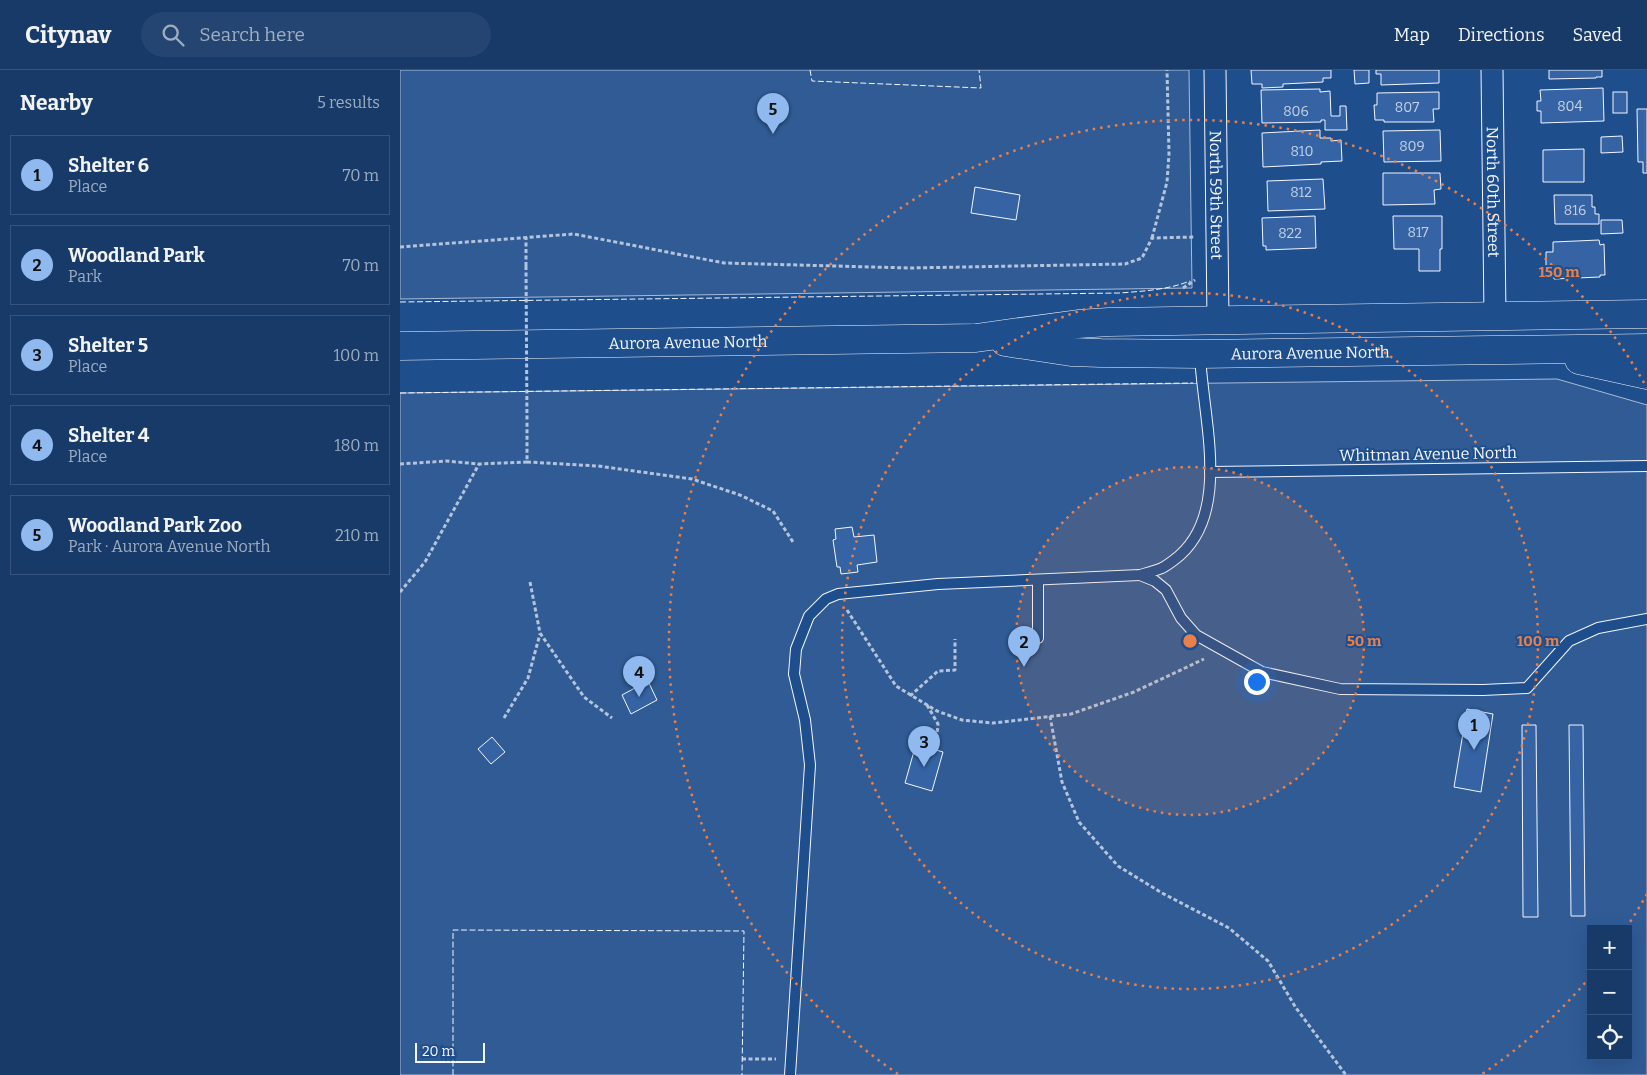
<!DOCTYPE html>
<html lang="en">
<head>
<meta charset="utf-8">
<style>
	:root { --surface:#173a69; --page:#244571; --text:#f1f3f6; --muted:#9eadc0; --line:#36547d; --accent:#90b9f0 }
	body { margin:0; font-family:Bitter,serif; background:var(--page); color:var(--text) }
	.controls { position:absolute; right:15px; bottom:15px; display:grid; overflow:hidden; border-radius:0px; box-shadow:0 5px 20px #0002 }
	.controls button { width:45px; height:45px; display:grid; place-items:center; padding:0; border:0; border-bottom:1px solid var(--line); background:var(--surface); color:var(--text); font:25px sans-serif }
	.scale { position:absolute; left:15px; bottom:12px; width:70px; box-sizing:border-box; padding-left:5px; border:2px solid #f2f6ff; border-top:0; font-size:14px; line-height:18px; white-space:nowrap; color:#f2f6ff; -webkit-text-stroke:4px #1f4e8c; paint-order:stroke }
	.you { position:absolute; left:856px; top:611px; width:18px; height:18px; margin:-12px; border:4px solid #fff; border-radius:50%; background:#1a73e8; box-shadow:0 0 0 8px #1a73e833 }
	.badge { display:grid; place-items:center; width:32px; height:32px; border-radius:50%; background:var(--accent); color:#111; font-size:16px; font-weight:700 }
	.pin { position:absolute; translate:-50% -41px; filter:drop-shadow(0 1px 2px #0008) }
	.pin::after { content:''; position:absolute; top:26px; width:18px; height:15px; background:inherit; clip-path:polygon(0 0,100% 0,50% 100%) }
	.list { margin:0; padding:0; list-style:none }
	h2 { display:flex; justify-content:space-between; align-items:center; height:65px; margin:0; padding:0 20px; font-size:21px }
	h2 small { font-size:16px; font-weight:400; color:var(--muted) }
	.list li { display:grid; grid-template-columns:32px 1fr auto; gap:15px; align-items:center; box-sizing:border-box; height:80px; margin:0 10px 10px; padding:0 10px; border:1px solid var(--line); border-radius:0px }
	.list b { display:block; font-size:19px; white-space:nowrap }
	.list p { margin:0; font-size:16px; white-space:nowrap; color:var(--muted) }
	.list em { font-size:16px; font-style:normal; color:var(--muted) }
	.icon { flex:none; width:28px; height:28px; fill:none; stroke:currentColor; stroke-width:2; stroke-linecap:round; stroke-linejoin:round }
	.map { position:relative; flex:none; width:1247px; height:1005px; overflow:hidden }
	header { display:flex; align-items:center; gap:30px; box-sizing:border-box; height:70px; padding:0 25px; background:var(--surface); border-bottom:1px solid var(--line) }
	header strong { font-size:24px }
	nav { display:flex; gap:28px; margin-inline-start:auto; font-size:18px }
	.search { width:350px; height:45px; background:var(--page); display:flex; align-items:center; gap:12px; box-sizing:border-box; padding:0 18px; border-radius:28px; color:var(--muted); font-size:19px }
	main { display:flex }
	aside { flex:1; background:var(--surface) }
	.map>svg:first-child { display:block }
</style>
</head>
<body>
<header>
<strong>Citynav</strong>
<div class="search"><svg class="icon" aria-label="search" viewBox="0 0 24 24"><circle cx="10" cy="10" r="6"/><path d="M15 15l6 6"/></svg>Search here</div>
<nav><a>Map</a><a>Directions</a><a>Saved</a></nav>
</header>
<main>
<aside>
<h2>Nearby<small>5 results</small></h2>
<ul class="list">
<li><span class="badge">1</span><div><b>Shelter 6</b><p>Place</p></div><em>70 m</em></li>
<li><span class="badge">2</span><div><b>Woodland Park</b><p>Park</p></div><em>70 m</em></li>
<li><span class="badge">3</span><div><b>Shelter 5</b><p>Place</p></div><em>100 m</em></li>
<li><span class="badge">4</span><div><b>Shelter 4</b><p>Place</p></div><em>180 m</em></li>
<li><span class="badge">5</span><div><b>Woodland Park Zoo</b><p>Park · Aurora Avenue North</p></div><em>210 m</em></li>
</ul>
</aside>
<div class="map">
<svg width="1247" height="1005" viewBox="0 0 1247 1005">
	<rect width="100%" height="100%" fill="#1f4e8c"/>
	<g fill="#305b95" stroke="#a8bbd7" fill-rule="evenodd">
		<polygon points="0,0 789,0 792,218 0,229"/>
		<path d="M 1157,309 L 1247,335 L 1247,1005 L 0,1005 L 0,323 ZM 1191,859 L 1228,859 L 1228,986 L 1191,986 Z"/>
	</g>
	<g fill="#3563a3" stroke="#f2f6ff">
		<polygon points="851,0 931,0 931,8 923,8 923,12 883,14 883,17 862,18 862,14 852,14"/>
		<polygon points="954,0 969,0 969,13 955,14"/>
		<polygon points="976,0 1039,0 1039,13 981,15 981,4 976,4"/>
		<polygon points="1149,0 1202,0 1202,7 1196,7 1196,8 1149,9"/>
		<polygon points="1203,18 1204,51 1141,53 1141,41 1137,41 1137,31 1141,31 1140,20"/>
		<polygon points="920,19 920,22 930,21 931,46 940,46 940,36 946,36 947,60 925,60 925,50 921,50 921,52 862,53 861,20"/>
		<polygon points="1039,22 1039,39 1033,39 1034,52 984,52 984,50 975,50 974,35 977,35 977,23"/>
		<rect x="1213" y="22" width="14" height="21"/>
		<polygon points="1237,39 1247,39 1247,103 1243,103 1243,92 1238,92"/>
		<polygon points="920,60 920,68 931,68 931,71 941,70 942,91 921,92 921,94 863,97 862,63"/>
		<polygon points="1040,60 1041,91 984,92 983,61"/>
		<polygon points="1222,66 1223,82 1201,83 1201,67"/>
		<polygon points="1184,79 1184,112 1143,112 1143,80"/>
		<polygon points="983,103 1040,103 1041,119 1034,120 1035,134 983,135"/>
		<polygon points="923,109 925,139 868,141 867,111"/>
		<polygon points="575,117 620,125 616,150 571,143"/>
		<polygon points="1154,125 1192,125 1192,137 1195,137 1195,144 1199,144 1199,154 1155,154"/>
		<polygon points="915,146 916,178 866,180 866,176 863,176 862,148"/>
		<polygon points="993,146 1042,146 1042,179 1040,179 1040,201 1019,201 1019,179 994,179"/>
		<polygon points="1201,150 1222,150 1223,163 1201,164"/>
		<polygon points="1199,170 1200,175 1204,174 1205,205 1200,205 1200,207 1154,209 1153,199 1146,199 1146,182 1153,182 1153,172"/>
		<polygon points="452,457 454,467 474,465 477,492 457,495 458,502 441,504 440,497 437,497 433,470 436,469 435,459"/>
		<polygon points="248,611 257,630 231,644 222,625"/>
		<polygon points="1067,639 1093,644 1081,722 1054,717"/>
		<polygon points="1122,655 1136,655 1138,847 1123,847"/>
		<polygon points="1169,655 1183,655 1185,846 1171,846"/>
		<polygon points="92,667 105,682 91,694 78,679"/>
		<polygon points="516,674 543,682 532,721 505,713"/>
	</g>
	<g fill="none" stroke-linecap="round" stroke-linejoin="round">
		<defs>
			<g id="service">
				<polyline points="810,402 1247,396"/>
				<polyline points="740,505 755,511 766,520 781,548 796,565 862,602 940,619 1083,620 1127,618 1169,571 1198,558 1247,549"/>
				<polyline points="638,568 638,510"/>
				<path d="M 390,1005 L 410,695 L 405,650 L 394,604 L 396,579 L 409,546 L 426,529 L 438,524 L 538,514 L 740,505 C 747,503 755,501 762,498 C 766,496 770,493 774,490 C 834,446 802,346 800,284"/>
			</g>
			<g id="minor">
				<path id="s1" d="M 815,0 L 818,249"/>
				<path id="s2" d="M 1092,0 L 1095,246"/>
			</g>
			<g id="trunk">
				<path id="s3" d="M 605,272 L 671,282 L 701,283 L 800,284 L 1247,278"/>
				<path id="s4" d="M 0,276 L 576,268 L 678,254 L 709,252 L 1247,244"/>
				<polyline points="1179,290 1247,305"/>
			</g>
		</defs>
		<use href="#service" stroke="#f2f6ff" stroke-width="12"/>
		<use href="#minor" stroke="#f2f6ff" stroke-width="23"/>
		<use href="#trunk" stroke="#f2f6ff" stroke-width="29"/>
		<g stroke="#b3c4dc" stroke-width="3" stroke-dasharray="4 2.5" stroke-linecap="butt">
			<polyline points="752,168 767,112 769,84 767,0"/>
			<polyline points="0,177 174,164 324,193 509,198 725,194 742,188 752,168 795,167"/>
			<polyline points="126,196 126,167"/>
			<polyline points="783,218 795,210"/>
			<polyline points="127,392 198,396 292,409 340,425 373,441 393,472"/>
			<polyline points="0,394 46,391 79,394 127,392 127,352"/>
			<polyline points="130,512 140,563 184,627 212,648"/>
			<polyline points="0,522 25,492 79,394"/>
			<polyline points="447,540 496,616 537,641 562,650 593,653 671,644 734,622 804,589"/>
			<polyline points="510,626 538,601 555,600 555,569"/>
			<polyline points="527,635 538,654 536,674"/>
			<polyline points="650,646 662,712 679,752 718,796 762,823 829,858 868,891 896,938 946,1005"/>
			<polyline points="104,648 128,608 140,564"/>
			<polyline points="342,989 376,989"/>
		</g>
		<use href="#service" stroke="#1f4e8c" stroke-width="10"/>
		<use href="#minor" stroke="#1f4e8c" stroke-width="21"/>
		<use href="#trunk" stroke="#1f4e8c" stroke-width="28"/>
		<polyline stroke="#b3c4dc" stroke-width="3" stroke-dasharray="4 2.5" stroke-linecap="butt" points="126,196 127,352"/>
		<g stroke="#f2f6ff" stroke-width="1" stroke-dasharray="6 2.5" stroke-linecap="butt">
			<polyline points="410,0 412,11 581,18 579,0"/>
			<path d="M 0,232 L 720,223 C 744,221 767,220 790,211"/>
			<polyline points="0,323 793,313"/>
			<polyline points="53,1005 53,860 344,861 342,1005"/>
		</g>
	</g>
	<circle cx="790" cy="571" r="174" fill="#ea8049" fill-opacity=".12"/>
	<g fill="none" stroke="#ea8049" stroke-width="2.5" stroke-dasharray="2.5 5">
		<circle cx="790" cy="571" r="174"/>
		<circle cx="790" cy="571" r="348"/>
		<path d="M1247 824A522 522 0 0 1 1228 855M1190 907A522 522 0 0 1 1082 1004M498 1004A522 522 0 1 1 1247 318"/>
	</g>
	<g text-anchor="middle" dominant-baseline="central" stroke-width="4" stroke-linejoin="round" paint-order="stroke">
		<g font-size="14" fill="#c3d1e8">
			<text x="1170" y="36">804</text>
			<text x="1007" y="37">807</text>
			<text x="896" y="41">806</text>
			<text x="1012" y="76">809</text>
			<text x="902" y="81">810</text>
			<text x="901" y="122">812</text>
			<text x="1175" y="140">816</text>
			<text x="1018" y="162">817</text>
			<text x="890" y="163">822</text>
		</g>
		<g font-size="16" fill="#f2f6ff" stroke="#1f4e8c">
			<text stroke="none"><textPath href="#s2" startOffset="122">North 60th Street</textPath></text>
			<text stroke="none"><textPath href="#s1" startOffset="125">North 59th Street</textPath></text>
			<text stroke="none"><textPath href="#s4" startOffset="288">Aurora Avenue North</textPath></text>
			<text stroke="none"><textPath href="#s3" startOffset="306">Aurora Avenue North</textPath></text>
			<text transform="translate(1028 384) rotate(-1)">Whitman Avenue North</text>
		</g>
	</g>
	<circle cx="790" cy="571" r="8" fill="#ea8049" stroke="#1f4e8c" stroke-width="2.5"/>
	<g font-size="15" text-anchor="middle" font-weight="bold" fill="#ea8049" stroke="#1f4e8c" stroke-width="4" stroke-linejoin="round" paint-order="stroke">
		<text x="1159" y="207">150 m</text>
		<text x="964" y="576">50 m</text>
		<text x="1138" y="576">100 m</text>
	</g>
</svg>
<div class="controls">
<button>+</button>
<button>−</button>
<button><svg class="icon" aria-label="locate" viewBox="0 0 24 24"><circle cx="12" cy="12" r="6"/><path d="M12 2v4M12 18v4M2 12h4M18 12h4"/></svg></button>
</div>
<div class="scale">20 m</div>
<div class="you"></div>
<div class="pin badge" style="left:1074px;top:680px">1</div>
<div class="pin badge" style="left:624px;top:597px">2</div>
<div class="pin badge" style="left:524px;top:697px">3</div>
<div class="pin badge" style="left:239px;top:627px">4</div>
<div class="pin badge" style="left:373px;top:64px">5</div>
</div>
</main>
</body>
</html>
